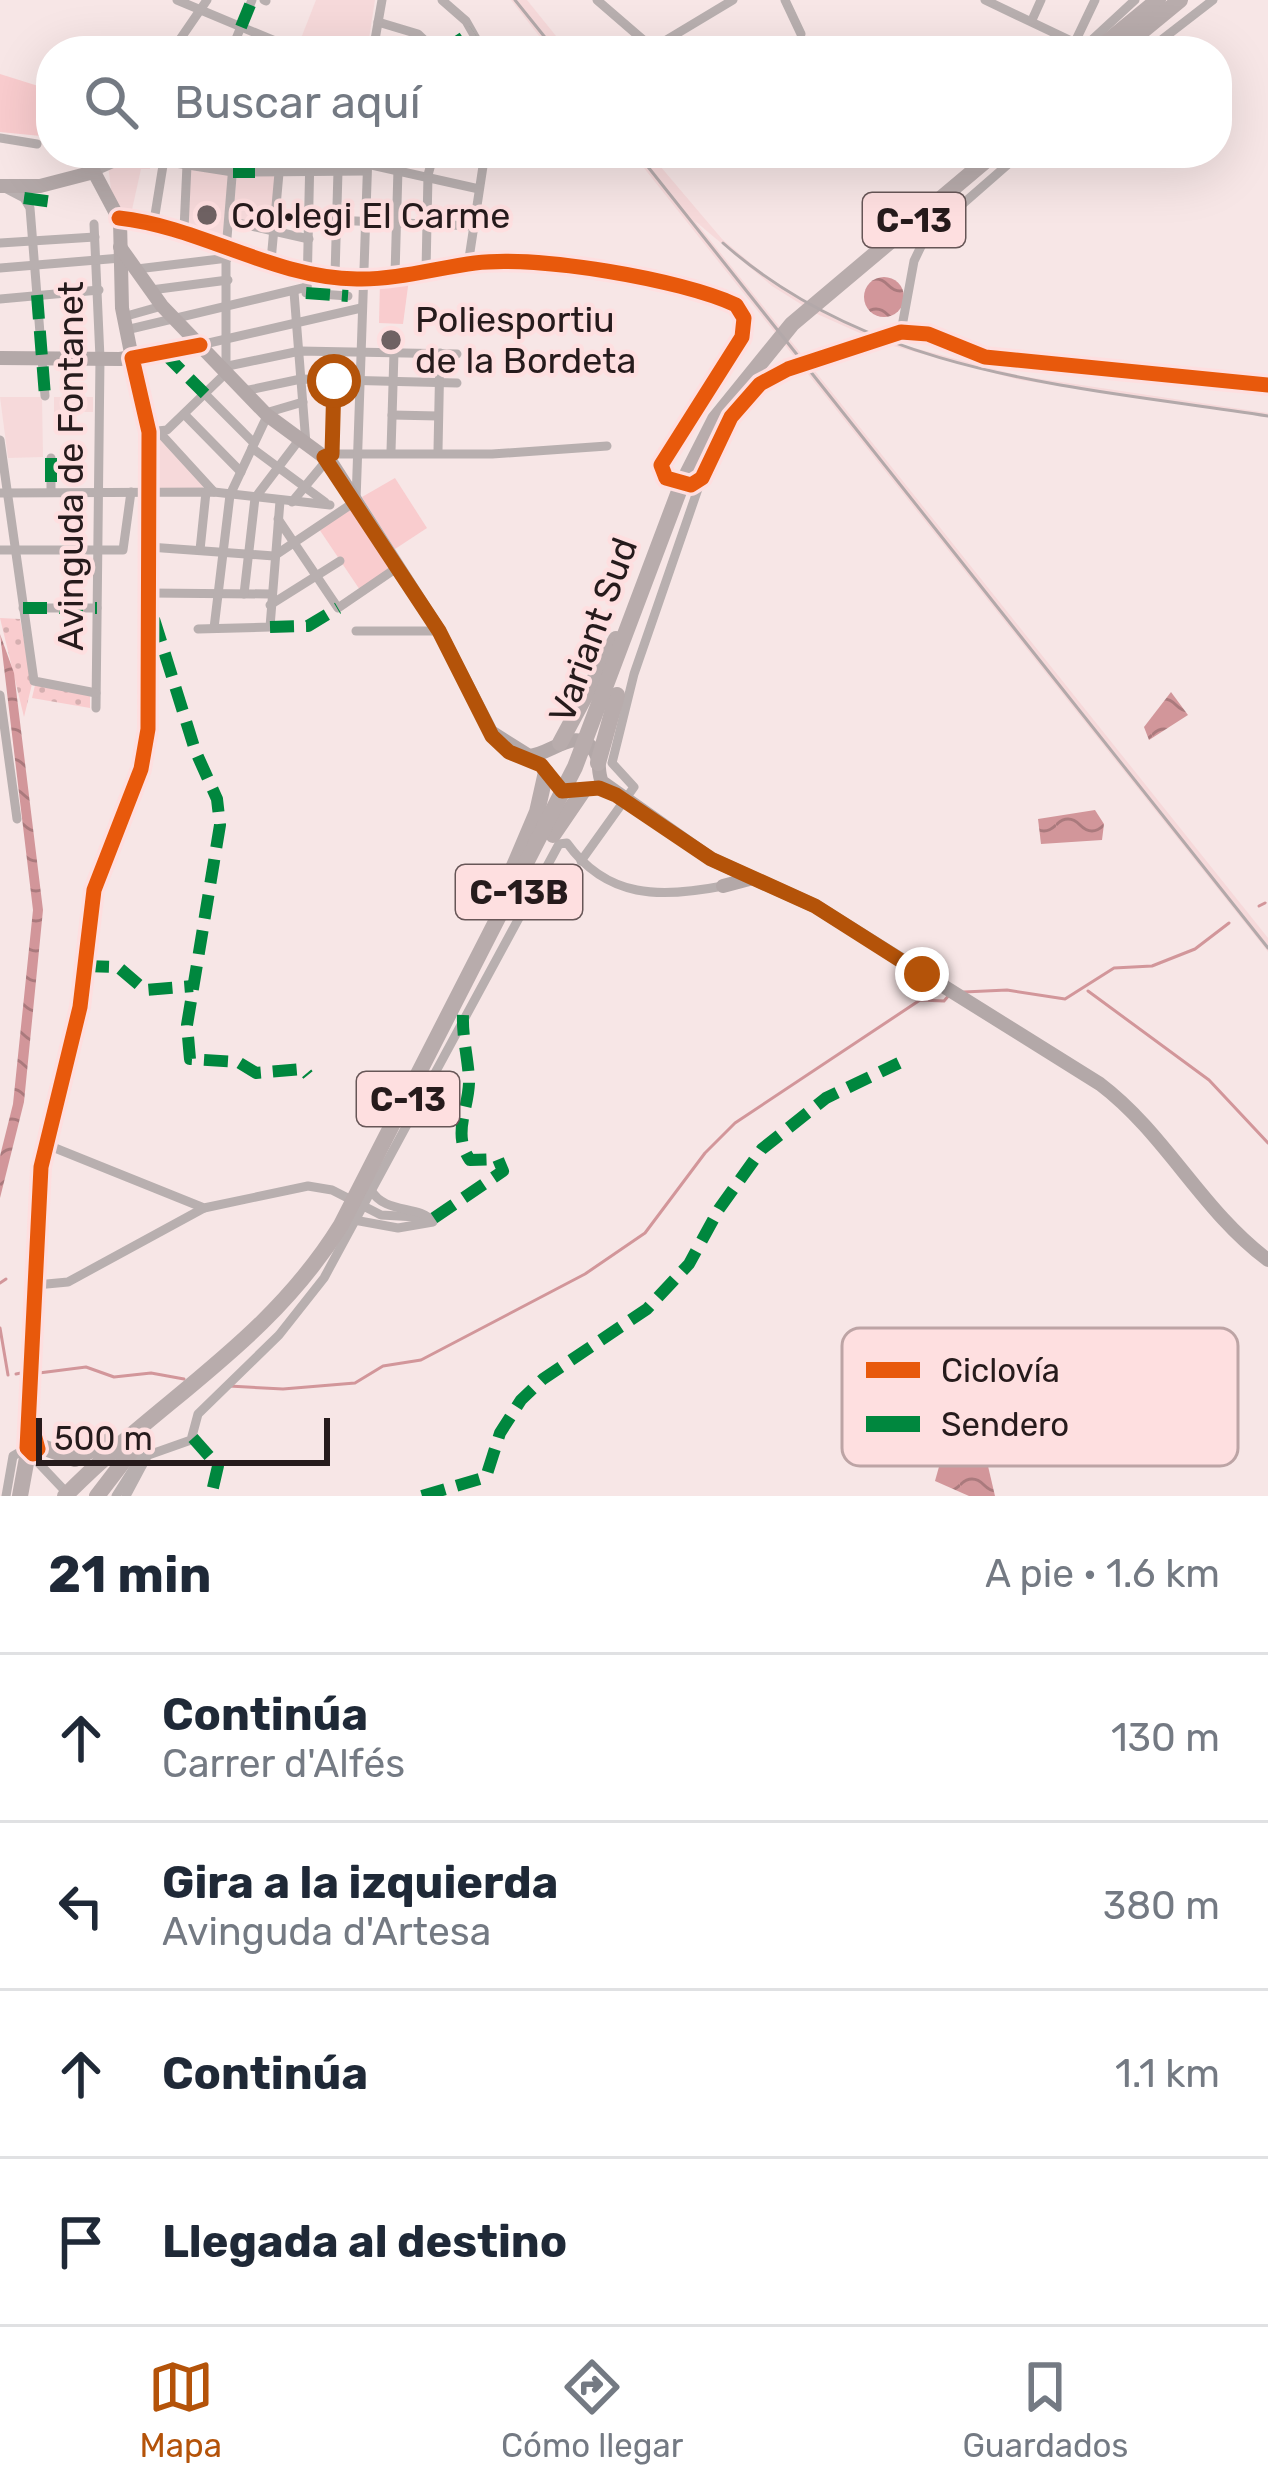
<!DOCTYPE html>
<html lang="es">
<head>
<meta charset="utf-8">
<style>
	:root { --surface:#fff; --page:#f2f2f3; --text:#1f2937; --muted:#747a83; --line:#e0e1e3; --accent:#b45309 }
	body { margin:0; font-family:Rubik,sans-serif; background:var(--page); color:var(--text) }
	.scale { position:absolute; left:36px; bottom:30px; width:294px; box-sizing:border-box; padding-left:12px; border:6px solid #261b1c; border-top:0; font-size:33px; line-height:42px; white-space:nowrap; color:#261b1c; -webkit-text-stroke:9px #fedfe0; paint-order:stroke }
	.stop { position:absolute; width:36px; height:36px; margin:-27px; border:9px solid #b45309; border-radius:50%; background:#fff }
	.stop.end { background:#b45309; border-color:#fff; box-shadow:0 3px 12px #0008 }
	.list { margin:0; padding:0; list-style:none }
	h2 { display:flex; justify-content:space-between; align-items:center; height:156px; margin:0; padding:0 48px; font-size:51px }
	h2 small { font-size:39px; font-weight:400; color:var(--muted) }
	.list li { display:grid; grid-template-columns:78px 1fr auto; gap:36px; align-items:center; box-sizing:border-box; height:168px; padding:0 48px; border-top:3px solid var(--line) }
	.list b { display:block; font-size:45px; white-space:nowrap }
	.list p { margin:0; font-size:39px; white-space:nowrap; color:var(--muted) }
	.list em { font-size:39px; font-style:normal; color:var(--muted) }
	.icon { flex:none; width:66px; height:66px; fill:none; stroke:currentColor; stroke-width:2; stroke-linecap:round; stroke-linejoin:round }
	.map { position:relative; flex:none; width:1268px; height:1496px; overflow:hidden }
	.search { position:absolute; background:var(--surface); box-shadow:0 12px 48px #0002; left:36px; right:36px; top:36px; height:132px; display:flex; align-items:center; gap:30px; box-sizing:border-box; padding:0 42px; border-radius:48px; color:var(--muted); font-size:45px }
	.sheet { height:828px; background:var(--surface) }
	nav { display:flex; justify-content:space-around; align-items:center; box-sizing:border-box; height:168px; border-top:3px solid var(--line); background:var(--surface); font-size:33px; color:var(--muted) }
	nav a { display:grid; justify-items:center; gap:6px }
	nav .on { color:var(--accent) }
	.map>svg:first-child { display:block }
</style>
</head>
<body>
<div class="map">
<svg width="1268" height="1496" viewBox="0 0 1268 1496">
	<defs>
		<pattern id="grass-dots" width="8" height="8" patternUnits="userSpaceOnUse" patternTransform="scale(3)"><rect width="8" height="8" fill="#f9ccce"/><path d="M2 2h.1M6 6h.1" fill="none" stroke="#d5afb0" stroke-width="1.8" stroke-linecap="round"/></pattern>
		<pattern id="water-waves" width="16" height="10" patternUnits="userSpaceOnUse" patternTransform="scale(3)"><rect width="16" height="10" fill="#d2969a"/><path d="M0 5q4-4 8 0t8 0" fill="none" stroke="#aa7a7d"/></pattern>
	</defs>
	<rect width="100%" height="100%" fill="#f7e6e6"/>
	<g fill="#f6d9da">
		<polygon points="316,0 375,0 367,51 298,46"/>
		<polygon points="511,0 527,0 568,51 551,51"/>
		<polygon points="632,153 649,153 722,239 766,276 818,309 884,340 1021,376 1268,413 1268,417 1020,380 882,343 815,313 772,286 695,221 1268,938 1268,952"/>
		<polygon points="121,159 151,162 150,169 141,169 131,214 120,212 111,190 108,164"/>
		<polygon points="191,169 230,175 222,241 187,226"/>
		<polygon points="237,174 275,176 271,226 233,218"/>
		<polygon points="0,397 42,397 43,457 8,458"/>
		<rect x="54" y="397" width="39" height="15"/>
		<polygon points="155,439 163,439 204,481 203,489 155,488"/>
	</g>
	<g fill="url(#grass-dots)">
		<polygon points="313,153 363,159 363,170 313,172"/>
		<polygon points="0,618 20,619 32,684 24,717"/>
		<polygon points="35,685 90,695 90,708 32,698"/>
	</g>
	<g fill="#f9ccce">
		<polygon points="0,74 51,90 51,137 0,132"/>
		<polygon points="409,279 403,324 379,323 380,282"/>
		<polygon points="395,478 427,528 395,549 362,497"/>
		<polygon points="349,509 358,511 394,567 360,590 319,529"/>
	</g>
	<g fill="url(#water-waves)">
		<circle cx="884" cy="297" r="20"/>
		<polygon points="0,634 14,673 43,910 24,1102 0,1198 0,1156 13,1104 33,910"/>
		<polygon points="1171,692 1188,715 1149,740 1144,727"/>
		<polygon points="1095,810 1104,824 1102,840 1041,844 1038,819"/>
		<polygon points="942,1456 988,1466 995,1496 969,1496 935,1481"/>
	</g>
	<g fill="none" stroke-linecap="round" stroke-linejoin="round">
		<g stroke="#d2969a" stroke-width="3">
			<polyline points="1259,906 1265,903"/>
			<polyline points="1088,991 1209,1080 1268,1143"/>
			<polyline points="964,992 1007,990 1065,999 1114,968 1152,966 1195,949 1229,923"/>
			<polyline points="0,1283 6,1279"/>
			<polyline points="0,1328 8,1375"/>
			<polyline points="39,1373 86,1367 114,1377 151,1373 184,1379"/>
			<polyline points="16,1374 26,1372"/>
			<polyline points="229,1386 283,1389 355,1383 383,1366 421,1360 585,1274 645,1233 705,1153 735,1123 920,1000 944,1001 950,994"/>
		</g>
		<g stroke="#b8afaf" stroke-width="9">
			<polyline points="177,0 299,51"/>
			<polyline points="264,0 266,1"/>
			<polyline points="442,0 466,21 483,51"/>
			<polyline points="597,0 656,51"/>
			<polyline points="785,0 801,34"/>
			<polyline points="985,0 1084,47"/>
			<polyline points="1032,20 1041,0"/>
			<polyline points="378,22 418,34 436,51"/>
			<polyline points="1075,42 1095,0"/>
			<polyline points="1082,49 1135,0"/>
			<polyline points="172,51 207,0"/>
			<polyline points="231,51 252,0"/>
			<polyline points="373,51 382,0"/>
			<polyline points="443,51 456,43"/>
			<polyline points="648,51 733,0"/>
			<polyline points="1147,51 1213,0"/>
			<polyline points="0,138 37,144"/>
			<polyline points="90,153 94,172 130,156 233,172"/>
			<polyline points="260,153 255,172 366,171"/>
			<polyline points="348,153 367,157"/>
			<polyline points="367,164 479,189"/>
			<polyline points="3,187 24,198 30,208 45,396"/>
			<path d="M 119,218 C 201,227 273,278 357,279 C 396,280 437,268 475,263 C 537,255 680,279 736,305 L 744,318 L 742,337 L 663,461 L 662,473 L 670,480"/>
			<polyline points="309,219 473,226"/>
			<polyline points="154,221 165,153"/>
			<polyline points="229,221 309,239"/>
			<polyline points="94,224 100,358 96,708"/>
			<polyline points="184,229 187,165"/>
			<polyline points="0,243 95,237"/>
			<polyline points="271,261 279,173"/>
			<polyline points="468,265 485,153"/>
			<polyline points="0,268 121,258"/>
			<polyline points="137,269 228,258"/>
			<polyline points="426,271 428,175 434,153"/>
			<polyline points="335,275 338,171"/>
			<polyline points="395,275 398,169"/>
			<polyline points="151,290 228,280"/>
			<polyline points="307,291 310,153"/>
			<polyline points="294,292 306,444"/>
			<polyline points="306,293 348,296"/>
			<polyline points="0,299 99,290"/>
			<polyline points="123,317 162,306"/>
			<polyline points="126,330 307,287"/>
			<polyline points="901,332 914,261 926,236 1021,153"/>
			<polyline points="200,345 361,308"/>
			<polyline points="228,366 300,351 457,354"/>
			<polyline points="226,369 226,250 234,153"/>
			<polyline points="244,391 301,379 457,383"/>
			<polyline points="205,394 254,443"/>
			<polyline points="184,414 241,472"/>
			<polyline points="392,415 438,416"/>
			<polyline points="149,432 167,430 226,373"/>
			<polyline points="160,433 214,492"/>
			<polyline points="0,440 34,681 96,693"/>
			<polyline points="252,448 325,502"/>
			<polyline points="438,450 440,353"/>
			<polyline points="391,451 394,352"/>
			<polyline points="332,454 334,381"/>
			<polyline points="51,458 51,492"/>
			<polyline points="687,484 702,478 731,417 760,384 788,369 901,332 928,334 985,357 1268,385"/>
			<polyline points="0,493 214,492 330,505"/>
			<polyline points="292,502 332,454 492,454 607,446"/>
			<polyline points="278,519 338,608 398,567"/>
			<polyline points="149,547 274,556 356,501 368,153"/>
			<polyline points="0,550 123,550 131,492"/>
			<polyline points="200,550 206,492"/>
			<polyline points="149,593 270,594"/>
			<polyline points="244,594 255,498 299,440"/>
			<polyline points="270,605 340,561"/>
			<polyline points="23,608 97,608"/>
			<polyline points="214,628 230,495 269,412 303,402"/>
			<polyline points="198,629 270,627 280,501"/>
			<polyline points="356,631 439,631"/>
			<polyline points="0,695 17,819"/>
			<polyline points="581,861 634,787 612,763 634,674 700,483"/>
			<polyline points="45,1144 204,1208 308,1186 332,1190 381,1215 434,1218"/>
			<path d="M 354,1220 L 398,1228 L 433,1222 C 420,1204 385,1215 371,1190"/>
			<polyline points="36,1285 68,1282 204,1208"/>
			<polyline points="28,1452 41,1167 80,1007 94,890 141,769 148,729 149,432 132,358"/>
			<polyline points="30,1454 67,1493"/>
			<polyline points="6,1496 13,1456 27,1448"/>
			<path d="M 116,1496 L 140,1458 L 191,1440 L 198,1414 L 279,1335 L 324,1278 L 559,844 L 567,843 C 607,899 661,898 723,886"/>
			<polyline points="126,1496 149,1453"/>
		</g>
		<g stroke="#b3a8a8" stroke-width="14">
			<polyline points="0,186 40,186 94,172 120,221 122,308 132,358"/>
			<polyline points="120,247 162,306 267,415 331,462 439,631 493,736"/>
			<polyline points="0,358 120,359 200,345"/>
			<path d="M 491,732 L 529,756 C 551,755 577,724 595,752 C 601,762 597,772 602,782 L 711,859 L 815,906 L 1100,1084 C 1166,1134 1201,1210 1268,1260"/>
			<polyline points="723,886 753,878"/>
		</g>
		<g stroke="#b8acac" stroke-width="16">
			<polyline points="1096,51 1158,0"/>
			<polyline points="1118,51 1180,0"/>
			<polyline points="560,743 616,639"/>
			<polyline points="598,763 617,695"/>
			<polyline points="553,835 583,791"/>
			<polyline points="511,873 537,812 546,772"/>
			<polyline points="37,1445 75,1459 110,1440"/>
			<polyline points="20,1496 28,1452"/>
			<path d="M 65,1496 C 159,1400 268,1343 341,1225 L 575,767 L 681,486 L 715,419 L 792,324 L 995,153"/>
			<polyline points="97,1496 140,1440"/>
		</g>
		<g stroke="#b3a9aa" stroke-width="3">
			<polyline points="515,0 556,51"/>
			<polyline points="637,153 1268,948"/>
			<path d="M 723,243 C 874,377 1077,386 1268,416"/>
		</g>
		<g stroke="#00873e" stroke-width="12" stroke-dasharray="24 12" stroke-linecap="butt">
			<polyline points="241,27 252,0"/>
			<polyline points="443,51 473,31"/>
			<polyline points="233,172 255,172"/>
			<polyline points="24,198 53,202"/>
			<polyline points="306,293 348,296"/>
			<polyline points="37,295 45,396"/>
			<polyline points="164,353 205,394"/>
			<polyline points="51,458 51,492"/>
			<polyline points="23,608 97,608"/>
			<polyline points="154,619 195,750 217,799 220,825 187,1025 190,1059 238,1062 256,1073 303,1069 308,1075"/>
			<polyline points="270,627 308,626 338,608"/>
			<polyline points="85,966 118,967 145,990 193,986"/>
			<path d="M 434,1218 L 503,1171 L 498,1159 L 470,1160 C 452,1134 468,1111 469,1083 C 469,1062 462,1038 463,1015"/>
			<polyline points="193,1438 218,1466 211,1496"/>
			<polyline points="422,1496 486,1477 500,1433 521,1400 543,1379 647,1309 689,1264 719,1209 762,1149 826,1098 899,1063"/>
		</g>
		<defs>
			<g id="cycleway">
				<path d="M 119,218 C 201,227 273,278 357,279 C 396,280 437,268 475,263 C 537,255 680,279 736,305 L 744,318 L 742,337 L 661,465 L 666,478 L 691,485 L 702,478 L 731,417 L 760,384 L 788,369 L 901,332 L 928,334 L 985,357 L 1268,385"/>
				<polyline points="31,1423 38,1449 33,1454 27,1448 41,1167 80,1007 94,890 141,769 148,729 149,432 132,358 200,345"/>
			</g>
		</defs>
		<use href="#cycleway" stroke="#fedfe0" stroke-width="22"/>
		<use href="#cycleway" stroke="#e8590c" stroke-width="15"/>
	</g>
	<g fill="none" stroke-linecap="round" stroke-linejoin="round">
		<polyline stroke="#b45309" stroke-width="15" points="334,381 332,454 324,457 439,631 492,736 509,752 541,765 562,791 599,788 616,795 711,859 815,906 922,974"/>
	</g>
	<g fill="#6f6263" stroke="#fedfe0" stroke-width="4.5">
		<circle cx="207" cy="215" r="12"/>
		<circle cx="391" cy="340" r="12"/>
	</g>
	<g text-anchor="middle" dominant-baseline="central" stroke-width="9" stroke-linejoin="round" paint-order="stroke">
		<g fill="#fedfe0" stroke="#675657" stroke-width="3">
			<rect x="863" y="193" width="102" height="54" rx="9"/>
			<rect x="456" y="865" width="126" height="54" rx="9"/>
			<rect x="357" y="1072" width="102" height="54" rx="9"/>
		</g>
		<g font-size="33" font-weight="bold" fill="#261b1c">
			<text x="914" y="220">C-13</text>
			<text x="519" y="892">C-13B</text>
			<text x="408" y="1099">C-13</text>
		</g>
		<g font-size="36" fill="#261b1c" stroke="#fedfe0" text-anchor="start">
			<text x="231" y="215">Col·legi El Carme</text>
			<text x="415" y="319">Poliesportiu<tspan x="415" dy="41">de la Bordeta</tspan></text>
		</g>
		<g font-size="36" fill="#261b1c" stroke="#fedfe0">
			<text transform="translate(70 466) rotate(-90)">Avinguda de Fontanet</text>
			<text transform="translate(593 630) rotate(-70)">Variant Sud</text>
		</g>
	</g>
	<rect x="842" y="1328" width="396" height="138" rx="18" fill="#fedfe0" stroke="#bda4a5" stroke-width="3"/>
	<rect x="866" y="1362" width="54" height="16" fill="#e8590c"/>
	<rect x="866" y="1416" width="54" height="16" fill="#00873e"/>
	<g font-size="33" fill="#261b1c">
		<text x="941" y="1382">Ciclovía</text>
		<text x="941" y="1436">Sendero</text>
	</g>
</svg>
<div class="scale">500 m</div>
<div class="stop" style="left:334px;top:381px"></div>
<div class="stop end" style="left:922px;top:974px"></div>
<div class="search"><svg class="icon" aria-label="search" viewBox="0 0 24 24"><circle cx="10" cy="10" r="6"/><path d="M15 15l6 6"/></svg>Buscar aquí</div>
</div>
<section class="sheet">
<h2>21 min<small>A pie · 1.6 km</small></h2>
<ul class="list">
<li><svg class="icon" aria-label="ahead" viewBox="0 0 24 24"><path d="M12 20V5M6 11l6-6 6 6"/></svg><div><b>Continúa</b><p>Carrer d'Alfés</p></div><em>130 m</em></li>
<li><svg class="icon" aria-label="left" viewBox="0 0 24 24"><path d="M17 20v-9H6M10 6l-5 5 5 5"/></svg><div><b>Gira a la izquierda</b><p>Avinguda d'Artesa</p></div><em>380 m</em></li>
<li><svg class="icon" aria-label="ahead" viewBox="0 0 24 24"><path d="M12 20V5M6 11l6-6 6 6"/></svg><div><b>Continúa</b></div><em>1.1 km</em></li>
<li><svg class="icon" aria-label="arrive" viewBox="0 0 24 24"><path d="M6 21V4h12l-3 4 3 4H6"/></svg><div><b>Llegada al destino</b></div></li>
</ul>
</section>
<nav>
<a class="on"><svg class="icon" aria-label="map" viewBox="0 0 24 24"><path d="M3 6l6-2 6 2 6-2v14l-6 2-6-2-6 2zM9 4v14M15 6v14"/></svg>Mapa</a>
<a><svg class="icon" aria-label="directions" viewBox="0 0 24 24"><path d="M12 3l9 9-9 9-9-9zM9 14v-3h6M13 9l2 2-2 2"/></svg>Cómo llegar</a>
<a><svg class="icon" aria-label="saved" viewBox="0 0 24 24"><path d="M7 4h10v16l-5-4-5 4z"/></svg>Guardados</a>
</nav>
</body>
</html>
